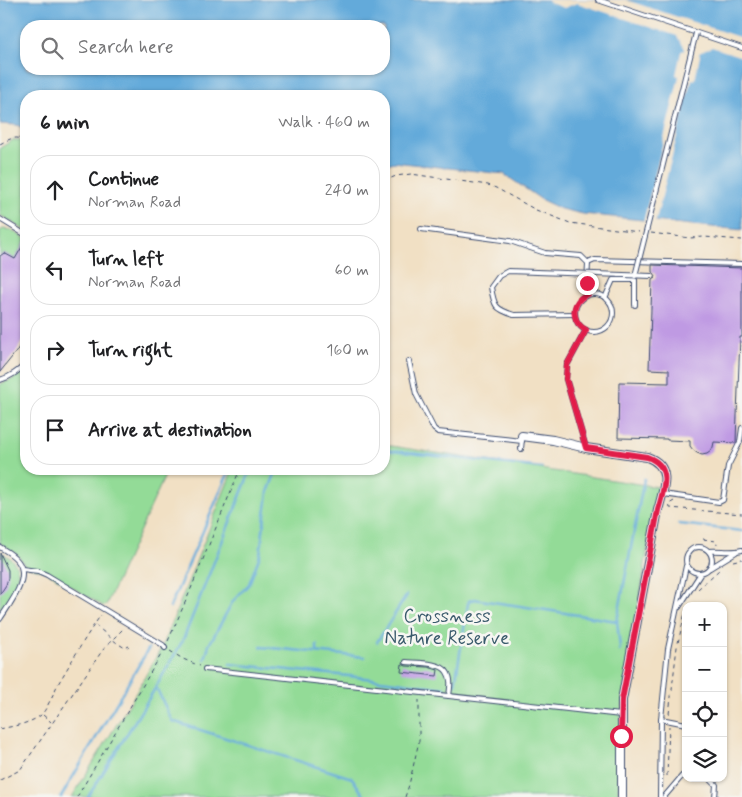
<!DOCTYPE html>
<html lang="en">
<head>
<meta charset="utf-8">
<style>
	:root { --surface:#fff; --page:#f2f2f2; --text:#202124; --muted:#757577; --line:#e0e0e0 }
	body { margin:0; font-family:Mynerve,sans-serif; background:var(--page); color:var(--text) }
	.controls { position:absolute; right:15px; bottom:15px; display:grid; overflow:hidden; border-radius:10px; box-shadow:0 1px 4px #0004 }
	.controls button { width:45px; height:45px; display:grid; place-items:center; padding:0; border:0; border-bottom:1px solid var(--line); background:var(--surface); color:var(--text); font:25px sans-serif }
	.stop { position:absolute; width:15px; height:15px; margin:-11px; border:4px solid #e11d48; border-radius:50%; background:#fff }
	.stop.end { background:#e11d48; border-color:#fff; box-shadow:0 1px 5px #0008 }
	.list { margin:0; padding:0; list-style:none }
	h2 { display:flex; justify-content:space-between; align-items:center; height:65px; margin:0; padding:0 20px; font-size:21px }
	h2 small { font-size:16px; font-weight:400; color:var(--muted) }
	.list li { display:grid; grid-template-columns:32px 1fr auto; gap:15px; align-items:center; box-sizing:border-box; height:70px; margin:0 10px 10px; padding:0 10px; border:1px solid var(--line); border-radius:20px }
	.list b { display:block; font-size:19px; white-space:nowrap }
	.list p { margin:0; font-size:16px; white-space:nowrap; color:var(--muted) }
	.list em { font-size:16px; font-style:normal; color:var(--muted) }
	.icon { flex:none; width:28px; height:28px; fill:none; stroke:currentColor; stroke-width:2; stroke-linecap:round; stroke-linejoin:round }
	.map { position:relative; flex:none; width:742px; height:797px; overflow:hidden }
	.search { position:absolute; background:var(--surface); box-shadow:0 1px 4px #0004; left:20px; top:20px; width:370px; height:55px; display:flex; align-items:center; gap:12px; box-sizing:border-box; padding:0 18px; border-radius:20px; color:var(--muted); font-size:19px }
	.panel { position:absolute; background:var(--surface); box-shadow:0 1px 4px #0004; left:20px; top:90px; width:370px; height:385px; border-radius:20px }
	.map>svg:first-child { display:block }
</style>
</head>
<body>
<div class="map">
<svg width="742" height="797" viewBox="0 0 742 797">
	<rect width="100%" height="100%" fill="#f6f6f2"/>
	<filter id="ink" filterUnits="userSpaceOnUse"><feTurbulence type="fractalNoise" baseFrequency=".02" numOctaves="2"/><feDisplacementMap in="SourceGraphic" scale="10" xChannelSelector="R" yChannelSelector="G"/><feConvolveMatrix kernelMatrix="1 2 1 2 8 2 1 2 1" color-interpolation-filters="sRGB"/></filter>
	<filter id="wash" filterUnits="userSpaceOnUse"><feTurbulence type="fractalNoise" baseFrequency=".0096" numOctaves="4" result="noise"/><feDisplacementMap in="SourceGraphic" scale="20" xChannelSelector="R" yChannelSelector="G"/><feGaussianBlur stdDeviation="1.12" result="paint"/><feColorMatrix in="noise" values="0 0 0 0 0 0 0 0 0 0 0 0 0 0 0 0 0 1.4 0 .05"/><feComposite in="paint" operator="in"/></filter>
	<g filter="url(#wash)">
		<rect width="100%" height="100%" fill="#f1e0c4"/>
		<g fill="#93db97" stroke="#57857a">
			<polygon points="13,140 20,140 26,143 26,231 0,215 0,148"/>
			<polygon points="3,229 11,230 26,239 15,259 4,253 0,256 0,231"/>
			<polygon points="26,369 26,469 168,469 106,605 103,606 47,572 41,570 25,566 18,555 0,543 0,384 13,379"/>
			<polygon points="384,445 658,487 655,502 621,715 618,797 72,797 130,703 163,645 233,469 384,469"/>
			<path d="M 0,552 C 4,554 10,557 13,561 C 27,576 8,597 0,611 Z"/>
		</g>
		<path fill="#63aada" stroke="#3f6c9c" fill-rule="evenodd" d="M 0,0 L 742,0 L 742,230 L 583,214 L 561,209 L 542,200 L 504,174 L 394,162 L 384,165 L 384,96 L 26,96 L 26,130 L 17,125 L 0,124 ZM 26,26 L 384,26 L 384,69 L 26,69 Z"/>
		<polygon fill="#f1e0c4" points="548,0 626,0 742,38 742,57 712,47 699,53 700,56 695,80 692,79 691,84 690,84 655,224 643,223 678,81 679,76 676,75 681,52 683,50 685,51 685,49 677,36 577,3 564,8 550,3"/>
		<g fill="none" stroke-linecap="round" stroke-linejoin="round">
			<g stroke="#63aada" stroke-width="2.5">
				<polyline points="384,450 542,468"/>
				<polyline points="679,524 742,531"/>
				<polyline points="170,607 230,469"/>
				<polyline points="377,642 407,595"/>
				<polyline points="261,647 365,657"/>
				<polyline points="619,651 620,648 617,621 644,479"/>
				<polyline points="317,652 317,645"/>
				<polyline points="205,659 209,645 233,601 249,584 260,555 268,492 277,469"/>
				<polyline points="230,664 349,676 444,688"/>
				<polyline points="455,684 468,604 469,601 474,599 617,621"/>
				<polyline points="156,687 172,721 352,778 365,797"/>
				<polyline points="61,797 149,648"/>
				<polyline points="88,797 156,687 183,640 251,469"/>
			</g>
		</g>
		<g id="blocks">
			<g fill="#bf9ae3">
				<polygon points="26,240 26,335 16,352 0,372 0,256 4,253 15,259"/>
				<polygon points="652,265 742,268 742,337 740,337 736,441 736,443 714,442 713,447 711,451 707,454 702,455 697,453 693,450 690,446 690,441 667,440 667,439 618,438 619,382 669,383 669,370 649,369 652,280 655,278 656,276 654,273 652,272"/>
				<polygon points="0,553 8,570 8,578 6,585 0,594"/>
				<polygon points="402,664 406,666 428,667 438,670 437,676 401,672"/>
			</g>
		</g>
	</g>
	<g filter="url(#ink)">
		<use href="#blocks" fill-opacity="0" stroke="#3b4a6d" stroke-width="1"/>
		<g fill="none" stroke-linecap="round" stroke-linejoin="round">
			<defs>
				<g id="service">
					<polyline points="598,0 742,48"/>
					<polyline points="0,219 26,235"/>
					<polyline points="421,229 510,241 545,253 581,256 588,263 587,283 588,294"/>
					<polyline points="384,240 387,220"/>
					<polyline points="588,263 595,260 742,264"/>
					<circle cx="594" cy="313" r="19"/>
					<polyline points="605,298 613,280 635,280 635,305"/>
					<polyline points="514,315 575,314"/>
					<polyline points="409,361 416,394 434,429 438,432 522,441"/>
					<path d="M 0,380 C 11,377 18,371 26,364"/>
					<polyline points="586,448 566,379 567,365 586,330"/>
					<polyline points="521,449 522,439"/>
					<polyline points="663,494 719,502 723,500 728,466 740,442 742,428"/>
					<circle cx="699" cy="560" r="13"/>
					<path d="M 0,547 C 6,551 12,554 16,559 C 33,576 10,603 0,619"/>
					<path d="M 709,551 C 720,550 731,553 742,550"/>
					<polyline points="710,568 736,552"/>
					<polyline points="22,569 38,571 47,575 163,645 165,648"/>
					<polyline points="679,607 701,573"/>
					<path d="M 406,662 C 417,663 441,662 447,672 C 452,679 450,688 449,696"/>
					<polyline points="205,669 621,715"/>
					<polyline points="661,719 686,724"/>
					<polyline points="709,778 716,785 715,797"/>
					<polyline points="660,797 661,719 668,649 686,566"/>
					<polyline points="664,797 682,776 686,774"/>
				</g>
				<path id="minor" d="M 522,436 L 553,440 L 586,448 L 647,457 C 673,466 664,489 658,510 L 622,700 L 622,797"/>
			</defs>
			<use href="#service" stroke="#3b4a6d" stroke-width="6"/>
			<use href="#minor" stroke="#3b4a6d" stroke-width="10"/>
			<g stroke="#3b4a6d" stroke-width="1" stroke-dasharray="4 4" stroke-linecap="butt">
				<path d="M 0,144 C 9,139 16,135 26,141"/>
				<polyline points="384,181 396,176 411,174 488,185 496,188 536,210 570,223 639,232"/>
				<polyline points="651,233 690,238 704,237 742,240"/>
				<polyline points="674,501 669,504 670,508 742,514"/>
				<polyline points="703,539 716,541 717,545"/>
				<polyline points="733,561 742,559"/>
				<polyline points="698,589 719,570"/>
				<polyline points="95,625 117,643 125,648 129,646"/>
				<polyline points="168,641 188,596 240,469"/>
				<polyline points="170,651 183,659 200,666"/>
				<polyline points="669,714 677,647 686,609"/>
				<polyline points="43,715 51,722"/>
				<path d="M 0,729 C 13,726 30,724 41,715 C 46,711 54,692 58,684 C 72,661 85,637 101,615"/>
				<polyline points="667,776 669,726"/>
				<polyline points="0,780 20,770 102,651 112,640 124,628"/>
				<polyline points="77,797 162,653"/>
				<polyline points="405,797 409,785 419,741 419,700"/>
			</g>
			<use href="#service" stroke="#fff" stroke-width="4"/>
			<use href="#minor" stroke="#fff" stroke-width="8"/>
			<defs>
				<g id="service-bridge">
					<polyline points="635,276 696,33"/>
					<path d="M 514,315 C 495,309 494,306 491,287 L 499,276 L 508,271 L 652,276"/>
				</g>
			</defs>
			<use href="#service-bridge" stroke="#3b4a6d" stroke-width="6" stroke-linecap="butt"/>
			<use href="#service-bridge" stroke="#fff" stroke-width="4"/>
		</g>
	</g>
	<g fill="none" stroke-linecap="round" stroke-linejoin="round" filter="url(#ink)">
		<path stroke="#e11d48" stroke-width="6" d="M 587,283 L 588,294 C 587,294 581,298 581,298 C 570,308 574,324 586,330 L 567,365 L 566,379 L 586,448 L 647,457 C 673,466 664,489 658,510 L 622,700 L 621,736"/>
	</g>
	<g text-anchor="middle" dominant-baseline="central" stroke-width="5" stroke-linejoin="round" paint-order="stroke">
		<g font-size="19" fill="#395a6c" stroke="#f6f6f2">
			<text x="447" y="616">Crossness<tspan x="447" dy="22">Nature Reserve</tspan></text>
		</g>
	</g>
</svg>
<div class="controls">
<button>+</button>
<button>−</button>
<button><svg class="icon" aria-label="locate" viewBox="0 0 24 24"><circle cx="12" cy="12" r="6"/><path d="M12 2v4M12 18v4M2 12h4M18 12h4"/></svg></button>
<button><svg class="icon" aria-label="layers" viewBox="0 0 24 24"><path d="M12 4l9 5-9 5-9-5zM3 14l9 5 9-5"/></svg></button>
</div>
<div class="stop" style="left:621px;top:736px"></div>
<div class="stop end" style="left:587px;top:283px"></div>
<div class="search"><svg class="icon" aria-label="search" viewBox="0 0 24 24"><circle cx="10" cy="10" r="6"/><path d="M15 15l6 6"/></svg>Search here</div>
<section class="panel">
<h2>6 min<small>Walk · 460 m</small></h2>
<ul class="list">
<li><svg class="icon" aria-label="ahead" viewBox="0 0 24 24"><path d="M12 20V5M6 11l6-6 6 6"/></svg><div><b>Continue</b><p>Norman Road</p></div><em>240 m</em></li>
<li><svg class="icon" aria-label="left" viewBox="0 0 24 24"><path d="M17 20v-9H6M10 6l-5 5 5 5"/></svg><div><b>Turn left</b><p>Norman Road</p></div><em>60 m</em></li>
<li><svg class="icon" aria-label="right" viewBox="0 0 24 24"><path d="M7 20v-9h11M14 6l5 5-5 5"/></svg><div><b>Turn right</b></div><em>160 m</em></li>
<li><svg class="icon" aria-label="arrive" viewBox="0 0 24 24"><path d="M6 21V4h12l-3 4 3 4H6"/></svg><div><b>Arrive at destination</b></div></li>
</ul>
</section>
</div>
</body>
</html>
